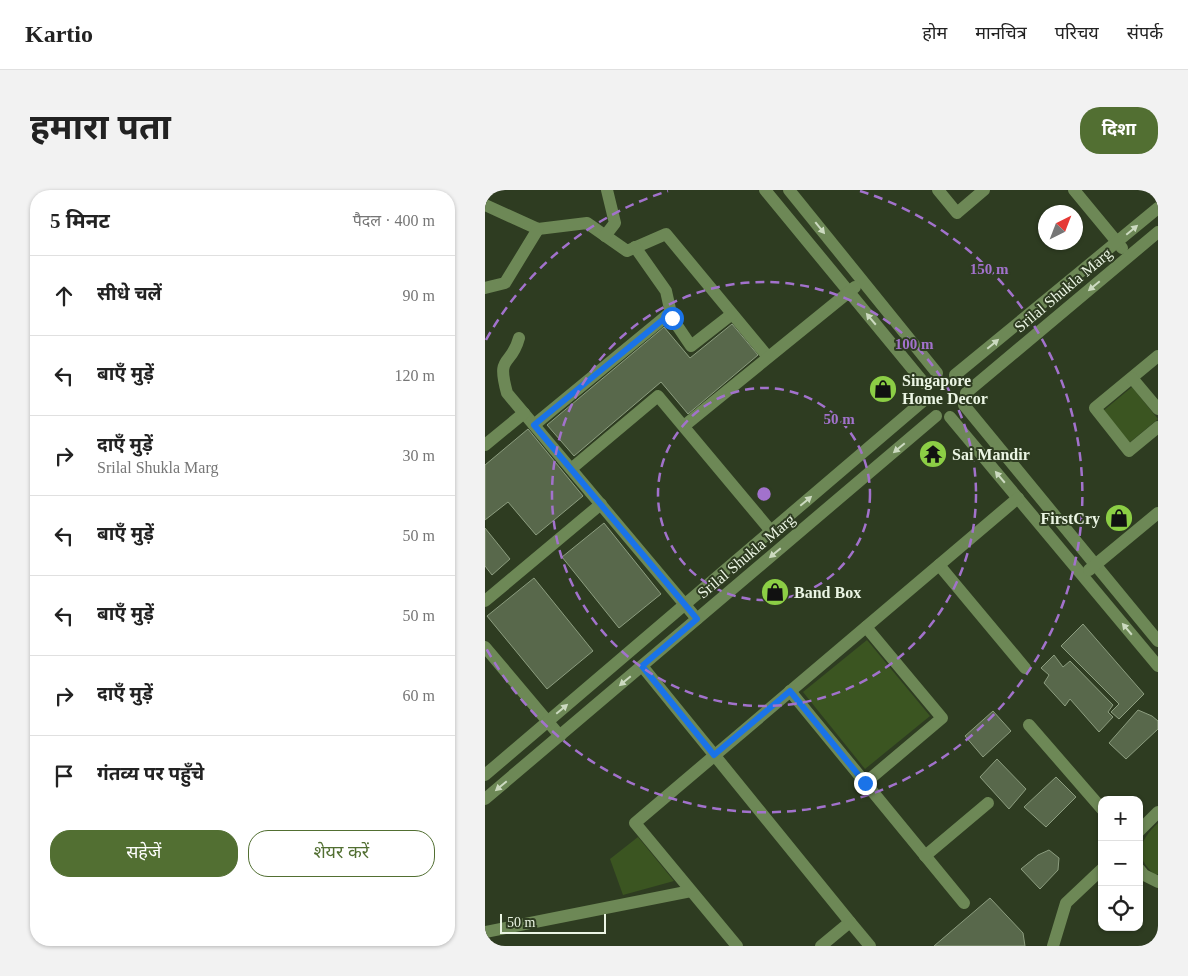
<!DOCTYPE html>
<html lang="hi">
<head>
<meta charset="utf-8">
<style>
	:root { --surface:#fff; --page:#f2f2f2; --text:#222; --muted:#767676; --line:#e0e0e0; --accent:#526f32 }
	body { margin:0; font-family:"Times New Roman","Noto Sans Devanagari",serif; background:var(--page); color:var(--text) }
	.controls { position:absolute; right:15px; bottom:15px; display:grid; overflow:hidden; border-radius:10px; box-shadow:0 1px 4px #0004 }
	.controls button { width:45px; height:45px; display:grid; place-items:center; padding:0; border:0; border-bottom:1px solid var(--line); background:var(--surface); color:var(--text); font:25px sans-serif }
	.compass { position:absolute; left:553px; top:15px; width:45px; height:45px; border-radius:50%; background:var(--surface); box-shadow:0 1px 4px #0004; rotate:42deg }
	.scale { position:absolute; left:15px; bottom:12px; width:106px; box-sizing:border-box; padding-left:5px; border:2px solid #ebf5e4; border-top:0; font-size:14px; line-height:18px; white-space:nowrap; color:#ebf5e4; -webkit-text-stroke:4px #2e3c21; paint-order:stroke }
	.stop { position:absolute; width:15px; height:15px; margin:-11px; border:4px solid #1a73e8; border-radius:50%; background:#fff }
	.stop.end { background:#1a73e8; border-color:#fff; box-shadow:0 1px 5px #0008 }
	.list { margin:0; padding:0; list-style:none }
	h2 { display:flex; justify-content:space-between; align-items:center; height:65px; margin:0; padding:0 20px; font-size:21px }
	h2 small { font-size:16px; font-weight:400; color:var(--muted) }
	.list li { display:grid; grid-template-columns:32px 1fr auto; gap:15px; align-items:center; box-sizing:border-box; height:80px; padding:0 20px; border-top:1px solid var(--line) }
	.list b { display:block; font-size:19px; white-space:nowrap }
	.list p { margin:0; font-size:16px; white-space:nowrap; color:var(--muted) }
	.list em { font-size:16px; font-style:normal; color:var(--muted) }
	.actions { display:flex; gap:10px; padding:15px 20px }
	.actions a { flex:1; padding:11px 0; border:1px solid var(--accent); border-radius:20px; text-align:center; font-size:18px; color:var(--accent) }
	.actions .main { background:var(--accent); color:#fff }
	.icon { flex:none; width:28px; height:28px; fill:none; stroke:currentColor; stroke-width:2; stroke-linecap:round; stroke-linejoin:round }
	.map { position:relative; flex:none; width:673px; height:756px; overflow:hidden; border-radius:20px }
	header { display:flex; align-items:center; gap:30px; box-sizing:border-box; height:70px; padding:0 25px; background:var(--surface); border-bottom:1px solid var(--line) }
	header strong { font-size:24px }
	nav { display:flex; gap:28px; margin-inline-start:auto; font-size:18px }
	.intro { display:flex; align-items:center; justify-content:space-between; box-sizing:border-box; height:120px; padding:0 30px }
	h1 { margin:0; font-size:35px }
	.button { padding:12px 22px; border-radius:20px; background:var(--accent); color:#fff; font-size:18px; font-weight:700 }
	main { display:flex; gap:30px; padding:0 30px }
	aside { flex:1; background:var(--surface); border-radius:20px; box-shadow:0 1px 4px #0004 }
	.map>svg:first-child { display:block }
</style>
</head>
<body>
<header>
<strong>Kartio</strong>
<nav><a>होम</a><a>मानचित्र</a><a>परिचय</a><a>संपर्क</a></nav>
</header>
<div class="intro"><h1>हमारा पता</h1><a class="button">दिशा</a></div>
<main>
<aside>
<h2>5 मिनट<small>पैदल · 400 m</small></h2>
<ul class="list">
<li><svg class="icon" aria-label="ahead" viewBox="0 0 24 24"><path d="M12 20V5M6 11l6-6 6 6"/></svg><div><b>सीधे चलें</b></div><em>90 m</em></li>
<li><svg class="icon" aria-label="left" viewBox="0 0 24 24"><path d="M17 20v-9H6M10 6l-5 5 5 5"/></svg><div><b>बाएँ मुड़ें</b></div><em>120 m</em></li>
<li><svg class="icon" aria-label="right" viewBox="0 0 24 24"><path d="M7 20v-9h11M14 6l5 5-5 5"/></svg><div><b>दाएँ मुड़ें</b><p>Srilal Shukla Marg</p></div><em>30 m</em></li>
<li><svg class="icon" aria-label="left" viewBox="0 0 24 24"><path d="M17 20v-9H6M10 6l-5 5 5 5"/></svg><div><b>बाएँ मुड़ें</b></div><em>50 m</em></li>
<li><svg class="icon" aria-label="left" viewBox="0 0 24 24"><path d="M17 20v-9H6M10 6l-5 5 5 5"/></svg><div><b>बाएँ मुड़ें</b></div><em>50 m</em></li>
<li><svg class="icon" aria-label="right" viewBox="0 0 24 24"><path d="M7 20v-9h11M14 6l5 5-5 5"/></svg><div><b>दाएँ मुड़ें</b></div><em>60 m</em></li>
<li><svg class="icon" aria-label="arrive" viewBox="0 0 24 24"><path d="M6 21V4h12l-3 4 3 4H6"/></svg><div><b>गंतव्य पर पहुँचे</b></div></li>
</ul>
<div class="actions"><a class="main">सहेजें</a><a>शेयर करें</a></div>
</aside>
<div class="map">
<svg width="673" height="756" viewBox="0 0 673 756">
	<rect width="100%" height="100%" fill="#2e3c21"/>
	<g fill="#3b5521">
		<polygon points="647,197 673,229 644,253 618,221"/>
		<polygon points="382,450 445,526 380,579 318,502"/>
		<path d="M 673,633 L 673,684 L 670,685 C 648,666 654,651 673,633 Z"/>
		<polygon points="153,647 189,691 138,705 125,669"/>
	</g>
	<g fill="#58684b" stroke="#8c9d7f">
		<polygon points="247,134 273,165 203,224 176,192 89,266 62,235 179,137 205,168"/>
		<polygon points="43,239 98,306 51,345 23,312 0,330 0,275"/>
		<polygon points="119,333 176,404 134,438 77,367"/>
		<polygon points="0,338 25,369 7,385 0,376"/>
		<polygon points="49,388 108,461 62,499 2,426"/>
		<polygon points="598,434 659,504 634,529 626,522 634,514 576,456"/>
		<polygon points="569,465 578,477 585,471 628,515 623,522 628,527 614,542 585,509 580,516 559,493 564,485 556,478"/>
		<polygon points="653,520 667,526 673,531 673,539 641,569 624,553"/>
		<polygon points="508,521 526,541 498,567 480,546"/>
		<polygon points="512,569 541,599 524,619 495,587"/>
		<polygon points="571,587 591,607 561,637 539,617"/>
		<polygon points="564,660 574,668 573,680 555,699 536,679 553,665"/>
		<polygon points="505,708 538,743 540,756 449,756"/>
	</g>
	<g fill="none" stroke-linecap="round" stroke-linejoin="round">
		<g stroke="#6d8856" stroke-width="12">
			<polyline points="280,0 439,193"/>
			<polyline points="304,0 452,183"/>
			<polyline points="453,0 472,23 499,0"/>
			<polyline points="589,0 637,58"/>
			<polyline points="0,15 53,39 102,33 142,61 181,44 283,167"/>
			<polyline points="120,46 130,33 122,0"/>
			<polyline points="150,57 181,101 187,128 206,156 247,124"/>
			<polyline points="0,98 20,93 53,39"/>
			<path d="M 34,148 C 26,178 11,163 22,203 L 212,429"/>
			<polyline points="673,166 610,218 644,261 673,237"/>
			<polyline points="470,185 673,18"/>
			<polyline points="647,188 673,219"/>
			<polyline points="481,203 673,42"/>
			<polyline points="479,215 673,451"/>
			<polyline points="465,227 673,476"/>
			<polyline points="49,235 185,123"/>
			<polyline points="199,236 370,97"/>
			<polyline points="0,255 39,223"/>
			<polyline points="86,279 173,206 286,341"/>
			<polyline points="454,375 540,478"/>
			<polyline points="604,380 673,323"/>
			<polyline points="0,411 116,314"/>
			<polyline points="0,457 75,546"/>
			<polyline points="157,476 365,732 336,756"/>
			<polyline points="305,501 479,713"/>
			<polyline points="544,535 617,619"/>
			<polyline points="0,585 437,212"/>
			<polyline points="380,593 457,528 381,437"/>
			<polyline points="0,609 451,226"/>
			<polyline points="654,641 673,622"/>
			<polyline points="440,666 503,613"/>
			<polyline points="654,679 659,685 673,692"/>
			<polyline points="365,732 385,756"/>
			<polyline points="0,742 206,701"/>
			<polyline points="252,756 150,633 533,308"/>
			<polyline points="568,756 581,713 617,679"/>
		</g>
	</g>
	<defs><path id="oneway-solid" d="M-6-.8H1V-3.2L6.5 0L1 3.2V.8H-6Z" transform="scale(1.25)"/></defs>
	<g fill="#ccdac0">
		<use href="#oneway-solid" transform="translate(335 38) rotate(51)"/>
		<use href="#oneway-solid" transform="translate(647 40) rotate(-40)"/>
		<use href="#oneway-solid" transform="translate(609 96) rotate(140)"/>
		<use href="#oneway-solid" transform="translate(386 129) rotate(-130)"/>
		<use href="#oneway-solid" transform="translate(508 154) rotate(-40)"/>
		<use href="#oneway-solid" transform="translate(414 258) rotate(140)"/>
		<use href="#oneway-solid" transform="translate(515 287) rotate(-130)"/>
		<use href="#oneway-solid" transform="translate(321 311) rotate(-40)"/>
		<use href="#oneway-solid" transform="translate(290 363) rotate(140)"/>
		<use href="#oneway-solid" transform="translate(642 439) rotate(-130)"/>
		<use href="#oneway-solid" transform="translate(140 491) rotate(140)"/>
		<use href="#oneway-solid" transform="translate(77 519) rotate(-40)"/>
		<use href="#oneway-solid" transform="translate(16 596) rotate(140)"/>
	</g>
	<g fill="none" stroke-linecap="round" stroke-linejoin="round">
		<polyline stroke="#1a73e8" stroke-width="6" points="187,128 186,123 49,235 212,429 157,476 229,565 305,501 380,593"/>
	</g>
	<g fill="none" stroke="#a272cc" stroke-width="2.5" stroke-dasharray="9 6">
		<circle cx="279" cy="304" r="106"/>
		<circle cx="279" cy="304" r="212"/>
		<path d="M1 150A318 318 0 0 1 183 1M375 1A318 318 0 1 1 1 458"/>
	</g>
	<defs>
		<symbol id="shop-disc" viewBox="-11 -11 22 22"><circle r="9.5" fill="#8cce45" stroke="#2e3c21"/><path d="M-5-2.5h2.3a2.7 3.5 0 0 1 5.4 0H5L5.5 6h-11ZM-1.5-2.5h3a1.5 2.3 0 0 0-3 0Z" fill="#111"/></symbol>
		<symbol id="temple-disc" viewBox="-11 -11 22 22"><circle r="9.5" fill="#8cce45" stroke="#2e3c21"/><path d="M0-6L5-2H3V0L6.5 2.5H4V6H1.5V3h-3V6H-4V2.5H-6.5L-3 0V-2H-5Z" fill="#111"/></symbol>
	</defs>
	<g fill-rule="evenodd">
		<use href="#shop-disc" x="382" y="183" width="32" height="32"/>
		<use href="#temple-disc" x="432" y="248" width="32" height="32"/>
		<use href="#shop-disc" x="618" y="312" width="32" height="32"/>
		<use href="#shop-disc" x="274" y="386" width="32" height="32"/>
	</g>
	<g text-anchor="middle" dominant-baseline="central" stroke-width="4" stroke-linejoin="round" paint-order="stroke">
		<g font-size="16" fill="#ebf5e4" stroke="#2e3c21">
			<text transform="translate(578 100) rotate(-40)">Srilal Shukla Marg</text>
			<text transform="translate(261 366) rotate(-40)">Srilal Shukla Marg</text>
		</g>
		<g font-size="16" font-weight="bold" fill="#ebf5e4" stroke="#2e3c21" text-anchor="start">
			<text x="417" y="190">Singapore<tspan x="417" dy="18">Home Decor</tspan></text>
			<text x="467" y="264">Sai Mandir</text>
			<text x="615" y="328" text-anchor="end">FirstCry</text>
			<text x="309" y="402">Band Box</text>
		</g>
	</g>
	<circle cx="279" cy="304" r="8" fill="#a272cc" stroke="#2e3c21" stroke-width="2.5"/>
	<g font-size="15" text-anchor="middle" font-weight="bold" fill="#a272cc" stroke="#2e3c21" stroke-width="4" stroke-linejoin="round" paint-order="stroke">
		<text x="504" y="84">150 m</text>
		<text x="429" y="159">100 m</text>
		<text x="354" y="234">50 m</text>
	</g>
</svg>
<div class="controls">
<button>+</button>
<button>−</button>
<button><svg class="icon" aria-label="locate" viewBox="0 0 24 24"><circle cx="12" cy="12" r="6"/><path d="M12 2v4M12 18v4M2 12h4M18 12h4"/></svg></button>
</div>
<svg class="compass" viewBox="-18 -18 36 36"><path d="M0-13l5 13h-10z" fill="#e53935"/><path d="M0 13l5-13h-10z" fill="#767676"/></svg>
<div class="scale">50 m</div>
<div class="stop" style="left:187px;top:128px"></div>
<div class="stop end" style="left:380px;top:593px"></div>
</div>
</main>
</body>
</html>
